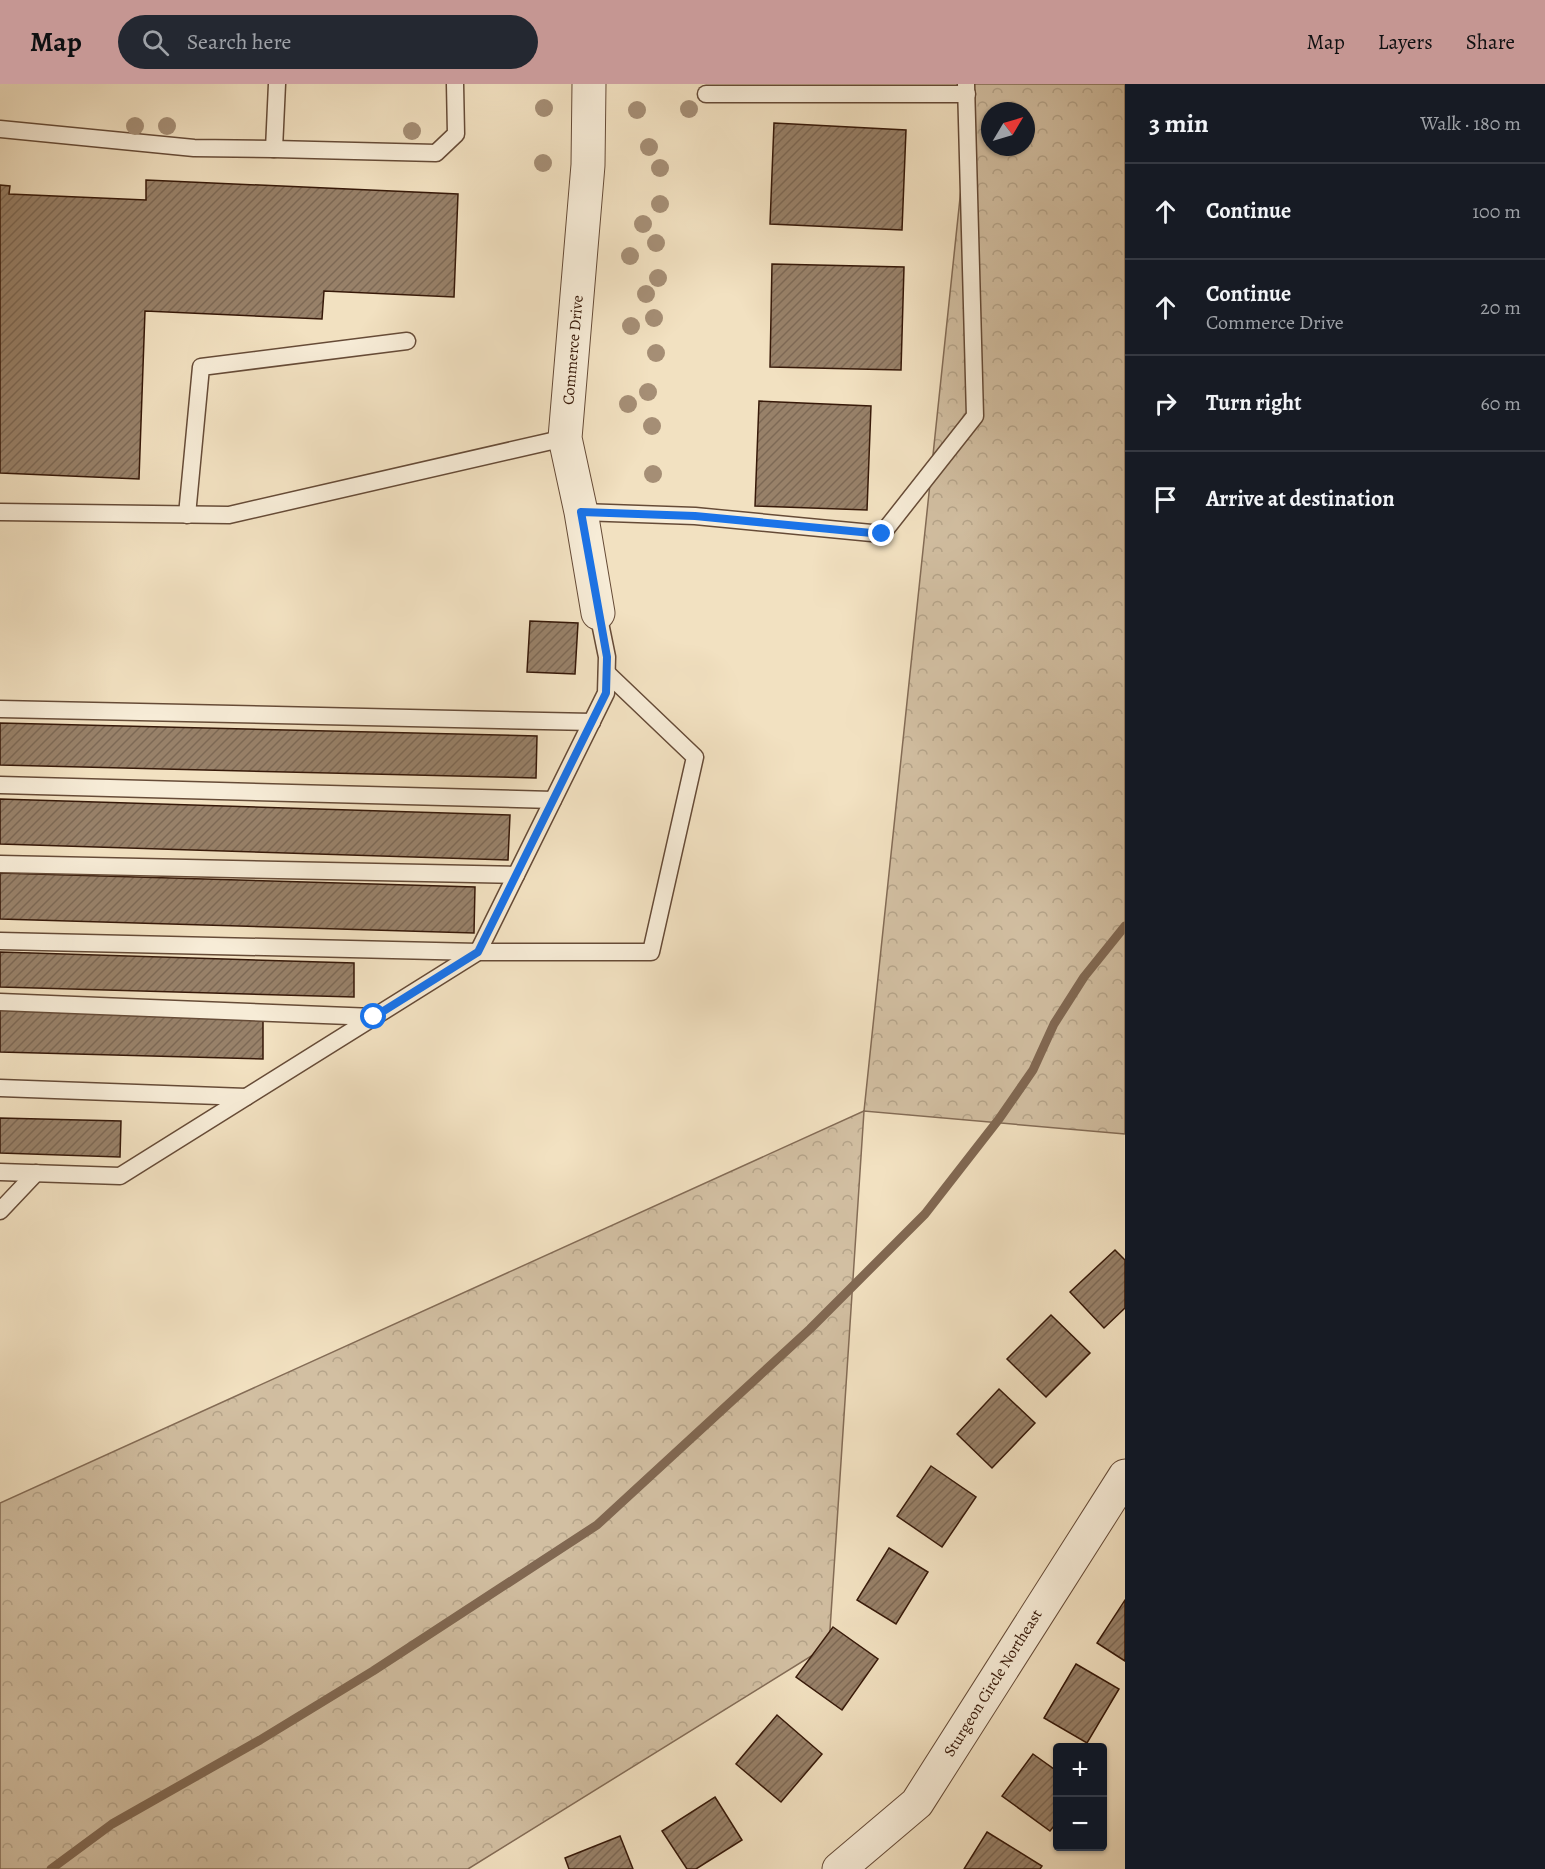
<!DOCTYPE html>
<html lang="en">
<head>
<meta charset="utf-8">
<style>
	:root { --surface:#171b24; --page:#242831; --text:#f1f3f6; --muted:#9ea1a6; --line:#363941; --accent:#c59692 }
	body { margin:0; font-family:Alegreya,serif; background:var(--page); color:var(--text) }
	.controls { position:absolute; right:18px; bottom:18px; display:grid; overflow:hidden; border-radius:6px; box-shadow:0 2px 4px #0004 }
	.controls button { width:54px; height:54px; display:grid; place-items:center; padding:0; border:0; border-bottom:2px solid var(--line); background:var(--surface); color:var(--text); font:30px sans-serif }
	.compass { position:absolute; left:981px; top:18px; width:54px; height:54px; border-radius:50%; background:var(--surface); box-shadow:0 2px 4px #0004; rotate:52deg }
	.stop { position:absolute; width:18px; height:18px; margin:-14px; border:4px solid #1a73e8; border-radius:50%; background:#fff }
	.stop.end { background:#1a73e8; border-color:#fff; box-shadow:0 2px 6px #0008 }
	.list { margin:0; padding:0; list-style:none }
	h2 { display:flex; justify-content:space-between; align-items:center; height:78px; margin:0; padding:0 24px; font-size:26px }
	h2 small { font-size:20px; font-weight:400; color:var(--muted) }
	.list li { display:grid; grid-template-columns:39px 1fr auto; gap:18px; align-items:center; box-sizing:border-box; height:96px; padding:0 24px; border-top:2px solid var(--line) }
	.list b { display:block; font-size:22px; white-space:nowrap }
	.list p { margin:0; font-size:20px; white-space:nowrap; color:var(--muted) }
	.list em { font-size:20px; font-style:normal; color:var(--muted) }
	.icon { flex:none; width:33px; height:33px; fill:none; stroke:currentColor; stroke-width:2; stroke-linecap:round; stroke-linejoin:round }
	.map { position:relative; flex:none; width:1125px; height:1785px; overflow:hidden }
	header { display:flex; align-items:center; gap:36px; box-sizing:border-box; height:84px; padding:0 30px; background:var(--accent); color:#111 }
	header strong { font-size:28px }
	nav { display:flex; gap:33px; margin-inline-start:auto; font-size:21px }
	.search { width:420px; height:54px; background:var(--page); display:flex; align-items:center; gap:15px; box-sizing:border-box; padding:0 21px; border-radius:33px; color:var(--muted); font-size:22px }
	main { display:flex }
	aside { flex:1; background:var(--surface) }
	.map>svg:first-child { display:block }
</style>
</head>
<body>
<header>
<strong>Map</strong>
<div class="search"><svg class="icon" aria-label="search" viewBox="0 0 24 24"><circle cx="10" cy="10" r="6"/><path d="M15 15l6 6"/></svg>Search here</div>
<nav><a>Map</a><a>Layers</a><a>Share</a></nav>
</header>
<main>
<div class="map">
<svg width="1125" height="1785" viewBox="0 0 1125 1785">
	<defs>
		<pattern id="forest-crowns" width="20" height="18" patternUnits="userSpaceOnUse" patternTransform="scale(1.5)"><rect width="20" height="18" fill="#d2bfa2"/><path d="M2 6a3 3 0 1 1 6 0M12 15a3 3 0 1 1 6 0" fill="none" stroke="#b5a48a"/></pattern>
		<pattern id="building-hatch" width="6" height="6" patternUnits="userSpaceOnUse" patternTransform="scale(1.5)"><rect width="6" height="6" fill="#988169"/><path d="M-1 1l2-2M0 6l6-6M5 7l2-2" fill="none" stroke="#7d6955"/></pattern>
	</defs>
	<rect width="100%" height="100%" fill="#f2e1c1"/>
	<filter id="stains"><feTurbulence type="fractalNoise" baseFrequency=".00333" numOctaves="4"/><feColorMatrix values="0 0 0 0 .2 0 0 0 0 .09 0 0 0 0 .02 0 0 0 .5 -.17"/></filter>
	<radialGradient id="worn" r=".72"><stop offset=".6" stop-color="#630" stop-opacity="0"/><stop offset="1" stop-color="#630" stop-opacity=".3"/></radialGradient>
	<path fill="url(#forest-crowns)" stroke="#846c56" stroke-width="1.5" fill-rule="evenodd" d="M 972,0 L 1125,0 L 1125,1050 L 864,1027 L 829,1561 L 468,1785 L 0,1785 L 0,1419 L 864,1027 ZM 990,27 L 1026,27 L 1026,63 L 990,63 Z"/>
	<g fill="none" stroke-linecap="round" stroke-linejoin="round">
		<polyline stroke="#816852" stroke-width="9" points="51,1785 112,1740 260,1656 373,1587 597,1441 810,1245 925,1130 999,1035 1033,986 1054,940 1084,893 1125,842"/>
	</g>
	<g fill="url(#building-hatch)" stroke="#371909" stroke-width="1.5">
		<polygon points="774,39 906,46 902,146 770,140"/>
		<polygon points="146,96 458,110 454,213 324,207 322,235 145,227 139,395 0,389 0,101 10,102 9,110 146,116"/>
		<polygon points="772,180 904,183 901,286 770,283"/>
		<polygon points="759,317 871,322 867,426 755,422"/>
		<polygon points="530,537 578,539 575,590 527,588"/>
		<polygon points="0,639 537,652 536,694 0,681"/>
		<polygon points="0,715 510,731 508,776 0,760"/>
		<polygon points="0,789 475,803 474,849 0,835"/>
		<polygon points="0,868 354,879 354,913 0,903"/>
		<polygon points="0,926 263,932 263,975 0,968"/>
		<polygon points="0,1034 121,1037 120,1073 0,1069"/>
		<polygon points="1115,1166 1125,1176 1125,1224 1104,1244 1070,1208"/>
		<polygon points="1051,1231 1090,1269 1046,1313 1007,1275"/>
		<polygon points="999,1305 1035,1339 992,1384 957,1350"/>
		<polygon points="931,1382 976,1413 942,1463 897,1432"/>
		<polygon points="889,1464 928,1488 896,1540 857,1516"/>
		<polygon points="1125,1516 1125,1577 1097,1559"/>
		<polygon points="833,1543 878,1575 842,1626 796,1593"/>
		<polygon points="1076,1580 1119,1605 1087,1659 1044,1634"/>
		<polygon points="777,1631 822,1670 781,1718 736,1680"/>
		<polygon points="1033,1670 1058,1688 1058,1737 1050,1747 1002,1712"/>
		<polygon points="715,1713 742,1756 696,1785 687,1785 662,1747"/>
		<polygon points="987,1748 1042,1782 1040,1785 964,1785"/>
		<polygon points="620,1752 633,1785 569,1785 565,1774"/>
	</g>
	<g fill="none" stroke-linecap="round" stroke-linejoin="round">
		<defs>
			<g id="service">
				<polyline points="277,0 274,65 436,69 456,50 455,0"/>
				<polyline points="706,10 967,10"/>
				<polyline points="0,45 194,64 274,65"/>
				<polyline points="0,428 229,431 565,354"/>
				<polyline points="581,428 695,432 882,450 975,332 966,0"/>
				<polyline points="187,431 201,283 407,257"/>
				<polyline points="0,625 592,638"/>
				<polyline points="0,701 553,716"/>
				<polyline points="0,780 516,791"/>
				<polyline points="0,857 478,868 606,609 607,573 598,529"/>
				<polyline points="0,918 374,933"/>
				<polyline points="0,1004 246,1013"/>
				<polyline points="0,1088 120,1092 478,868 651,868 695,673 607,589"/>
				<polyline points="0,1127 36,1089"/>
			</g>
			<g id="minor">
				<polyline points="589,0 588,81 565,354 581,428 598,529"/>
				<polyline points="839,1785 917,1719 1125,1392"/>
			</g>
		</defs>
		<use href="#service" stroke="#664b37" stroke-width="19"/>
		<use href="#minor" stroke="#664b37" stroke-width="35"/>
		<use href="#service" stroke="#f7ecd7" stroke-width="16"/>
		<use href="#minor" stroke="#f7ecd7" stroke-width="33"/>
	</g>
	<g fill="#a58e75">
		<circle cx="544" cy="24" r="9"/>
		<circle cx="689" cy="25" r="9"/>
		<circle cx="637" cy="26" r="9"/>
		<circle cx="135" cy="42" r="9"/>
		<circle cx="167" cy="42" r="9"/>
		<circle cx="412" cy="47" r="9"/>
		<circle cx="649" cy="63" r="9"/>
		<circle cx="543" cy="79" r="9"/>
		<circle cx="660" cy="84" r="9"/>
		<circle cx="660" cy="120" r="9"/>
		<circle cx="643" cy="140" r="9"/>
		<circle cx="656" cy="159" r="9"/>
		<circle cx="630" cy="172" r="9"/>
		<circle cx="658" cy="194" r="9"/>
		<circle cx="646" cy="210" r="9"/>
		<circle cx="654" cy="234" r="9"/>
		<circle cx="631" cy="242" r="9"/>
		<circle cx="656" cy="269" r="9"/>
		<circle cx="648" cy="308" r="9"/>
		<circle cx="628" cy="320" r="9"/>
		<circle cx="652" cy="342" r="9"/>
		<circle cx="653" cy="390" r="9"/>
	</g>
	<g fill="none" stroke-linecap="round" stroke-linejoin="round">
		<polyline stroke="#1a73e8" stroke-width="8" points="374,933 478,868 606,609 607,573 581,428 695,432 882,450"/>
	</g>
	<g text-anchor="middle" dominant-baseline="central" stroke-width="6" stroke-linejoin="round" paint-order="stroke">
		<g font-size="16" fill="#371909" stroke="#f7ecd7">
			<text transform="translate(573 266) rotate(-85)">Commerce Drive</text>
			<text transform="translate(993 1599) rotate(-58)">Sturgeon Circle Northeast</text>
		</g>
	</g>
	<rect width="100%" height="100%" filter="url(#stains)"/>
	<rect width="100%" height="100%" fill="url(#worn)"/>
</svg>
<div class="controls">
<button>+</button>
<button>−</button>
</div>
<svg class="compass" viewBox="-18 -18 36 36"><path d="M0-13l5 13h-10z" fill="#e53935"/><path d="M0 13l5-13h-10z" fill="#9ea1a6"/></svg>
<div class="stop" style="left:374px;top:933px"></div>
<div class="stop end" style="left:882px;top:450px"></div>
</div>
<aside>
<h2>3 min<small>Walk · 180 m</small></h2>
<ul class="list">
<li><svg class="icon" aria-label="ahead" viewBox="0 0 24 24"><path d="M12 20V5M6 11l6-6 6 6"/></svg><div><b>Continue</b></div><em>100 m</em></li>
<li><svg class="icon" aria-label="ahead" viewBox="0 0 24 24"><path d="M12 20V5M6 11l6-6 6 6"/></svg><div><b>Continue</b><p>Commerce Drive</p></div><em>20 m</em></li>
<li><svg class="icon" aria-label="right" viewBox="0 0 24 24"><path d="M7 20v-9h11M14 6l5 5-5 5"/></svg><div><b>Turn right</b></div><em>60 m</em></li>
<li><svg class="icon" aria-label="arrive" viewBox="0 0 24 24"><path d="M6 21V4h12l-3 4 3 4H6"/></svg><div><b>Arrive at destination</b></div></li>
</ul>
</aside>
</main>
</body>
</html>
